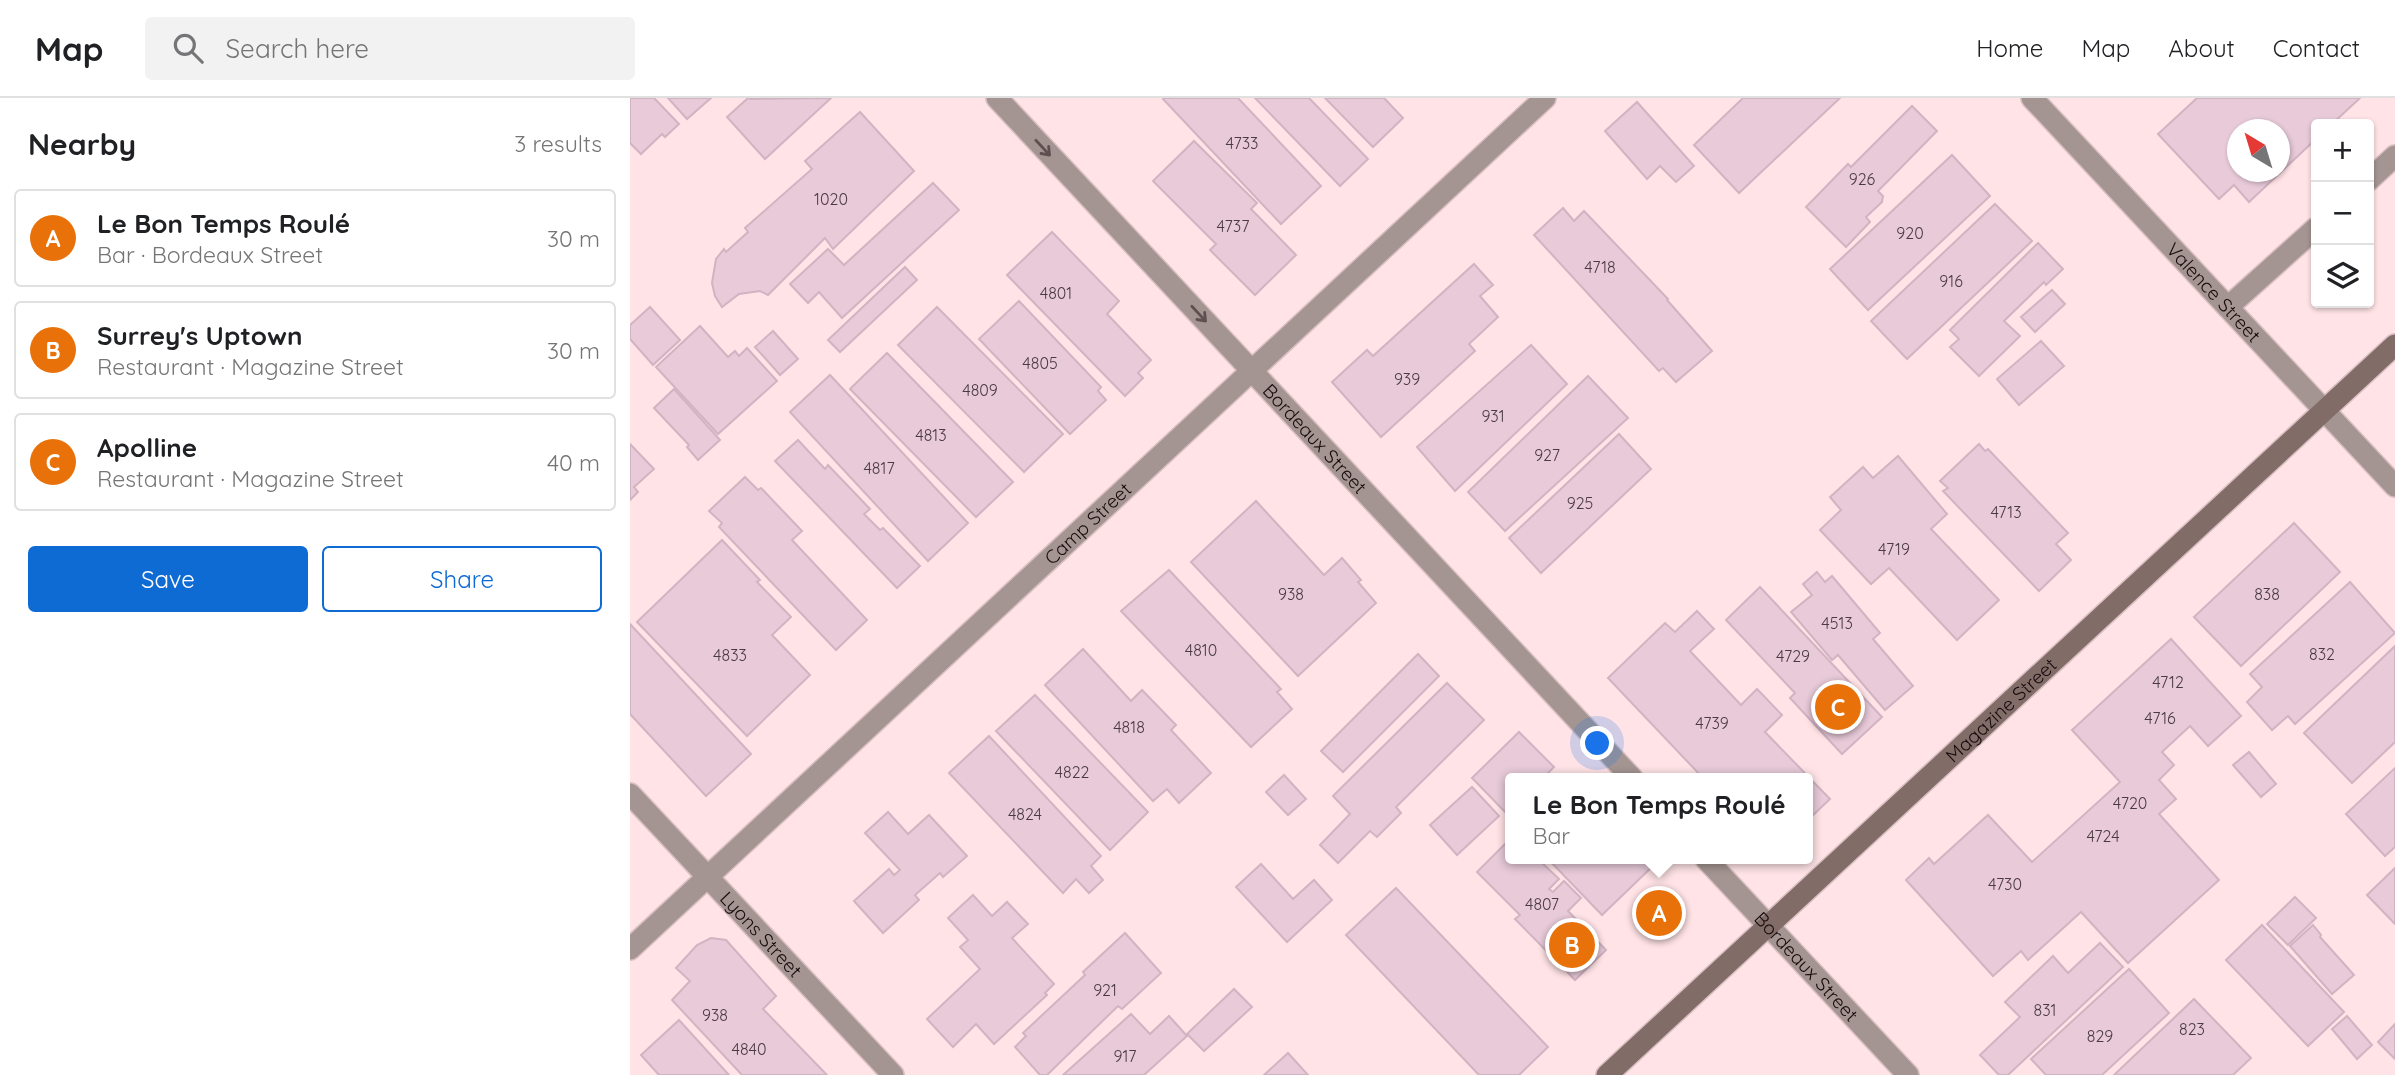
<!DOCTYPE html>
<html lang="en">
<head>
<meta charset="utf-8">
<style>
	:root { --surface:#fff; --page:#f2f2f2; --text:#202124; --muted:#757577; --line:#e0e0e0; --accent:#0f6bd4 }
	body { margin:0; font-family:Quicksand,sans-serif; background:var(--page); color:var(--text) }
	.controls { position:absolute; right:21px; top:21px; display:grid; overflow:hidden; border-radius:7px; box-shadow:0 2px 5px #0004 }
	.controls button { width:63px; height:63px; display:grid; place-items:center; padding:0; border:0; border-bottom:2px solid var(--line); background:var(--surface); color:var(--text); font:35px sans-serif }
	.compass { position:absolute; left:1597px; top:21px; width:63px; height:63px; border-radius:50%; background:var(--surface); box-shadow:0 2px 5px #0004; rotate:322deg }
	.you { position:absolute; left:968px; top:646px; width:24px; height:24px; margin:-18px; border:5px solid #fff; border-radius:50%; background:#1a73e8; box-shadow:0 0 0 10px #1a73e833 }
	.badge { display:grid; place-items:center; width:46px; height:46px; border-radius:50%; background:var(--accent); color:#fff; font-size:23px; font-weight:700 }
	.pin { position:absolute; translate:-50% -50%; border:4px solid #fff; box-shadow:0 2px 7px #0006 }
	.popup { position:absolute; left:875px; top:675px; width:308px; height:91px; box-sizing:border-box; display:grid; place-content:center; border-radius:7px; background:var(--surface); filter:drop-shadow(0 2px 5px #0005); font-size:23px; white-space:nowrap; color:var(--muted) }
	.popup b { font-size:26px; color:var(--text) }
	.popup::after { content:''; position:absolute; left:50%; top:100%; margin-left:-14px; border:14px solid transparent; border-top-color:var(--surface) }
	.list { margin:0; padding:0; list-style:none }
	h2 { display:flex; justify-content:space-between; align-items:center; height:91px; margin:0; padding:0 28px; font-size:30px }
	h2 small { font-size:23px; font-weight:400; color:var(--muted) }
	.list li { display:grid; grid-template-columns:46px 1fr auto; gap:21px; align-items:center; box-sizing:border-box; height:98px; margin:0 14px 14px; padding:0 14px; border:2px solid var(--line); border-radius:7px }
	.list b { display:block; font-size:26px; white-space:nowrap }
	.list p { margin:0; font-size:23px; white-space:nowrap; color:var(--muted) }
	.list em { font-size:23px; font-style:normal; color:var(--muted) }
	.actions { display:flex; gap:14px; padding:21px 28px }
	.actions a { flex:1; padding:16px 0; border:2px solid var(--accent); border-radius:7px; text-align:center; font-size:24px; color:var(--accent) }
	.actions .main { background:var(--accent); color:#fff }
	.icon { flex:none; width:38px; height:38px; fill:none; stroke:currentColor; stroke-width:2; stroke-linecap:round; stroke-linejoin:round }
	.map { position:relative; flex:none; width:1765px; height:977px; overflow:hidden }
	header { display:flex; align-items:center; gap:42px; box-sizing:border-box; height:98px; padding:0 35px; background:var(--surface); border-bottom:2px solid var(--line) }
	header strong { font-size:33px }
	nav { display:flex; gap:38px; margin-inline-start:auto; font-size:24px }
	.search { width:490px; height:63px; background:var(--page); display:flex; align-items:center; gap:18px; box-sizing:border-box; padding:0 24px; border-radius:7px; color:var(--muted); font-size:26px }
	main { display:flex }
	aside { flex:1; background:var(--surface) }
	.map>svg:first-child { display:block }
</style>
</head>
<body>
<header>
<strong>Map</strong>
<div class="search"><svg class="icon" aria-label="search" viewBox="0 0 24 24"><circle cx="10" cy="10" r="6"/><path d="M15 15l6 6"/></svg>Search here</div>
<nav><a>Home</a><a>Map</a><a>About</a><a>Contact</a></nav>
</header>
<main>
<aside>
<h2>Nearby<small>3 results</small></h2>
<ul class="list">
<li><span class="badge" style="background:#e8710a">A</span><div><b>Le Bon Temps Roulé</b><p>Bar · Bordeaux Street</p></div><em>30 m</em></li>
<li><span class="badge" style="background:#e8710a">B</span><div><b>Surrey's Uptown</b><p>Restaurant · Magazine Street</p></div><em>30 m</em></li>
<li><span class="badge" style="background:#e8710a">C</span><div><b>Apolline</b><p>Restaurant · Magazine Street</p></div><em>40 m</em></li>
</ul>
<div class="actions"><a class="main">Save</a><a>Share</a></div>
</aside>
<div class="map">
<svg width="1765" height="977" viewBox="0 0 1765 977">
	<rect width="100%" height="100%" fill="#ffe3e6"/>
	<g fill="#e8cad9" stroke="#d1b3c2" stroke-width="2" fill-rule="evenodd">
		<polygon points="0,0 24,0 49,26 35,39 32,36 11,56 0,45"/>
		<polygon points="38,0 81,0 57,21"/>
		<polygon points="118,0 121,1 201,0 135,61 97,19"/>
		<polygon points="534,0 608,0 691,88 651,126 533,1"/>
		<polygon points="625,0 679,0 738,61 710,88"/>
		<polygon points="695,0 754,0 773,20 743,49"/>
		<polygon points="1113,0 1210,0 1109,95 1064,47"/>
		<path d="M 1567,0 L 1730,0 L 1702,26 L 1686,26 L 1686,41 L 1619,104 L 1604,87 L 1589,101 L 1528,36 ZM 1608,32 L 1650,32 L 1650,74 L 1608,74 Z"/>
		<polygon points="1007,4 1064,68 1046,84 1030,68 1017,81 975,33"/>
		<polygon points="1282,8 1307,33 1248,93 1253,98 1252,104 1236,119 1240,124 1216,149 1176,109 1218,66 1221,69"/>
		<polygon points="230,14 284,73 203,151 195,140 138,197 130,193 109,196 92,209 85,198 82,185 86,161 94,151 96,154 118,134 115,130 182,71 175,63"/>
		<polygon points="564,43 627,105 621,111 666,157 625,197 580,152 586,146 523,83"/>
		<polygon points="1322,57 1360,98 1238,212 1200,171"/>
		<polygon points="303,85 329,112 212,220 189,194 178,205 160,186 198,151 214,167"/>
		<polygon points="1365,106 1402,143 1277,261 1241,223"/>
		<polygon points="933,110 944,123 954,113 1038,201 1037,202 1082,253 1046,284 1033,270 1029,273 904,137"/>
		<polygon points="422,134 489,203 477,216 521,262 508,275 513,280 495,298 377,177"/>
		<polygon points="1408,145 1433,171 1416,187 1414,184 1374,223 1390,238 1349,278 1320,249 1329,241 1320,232"/>
		<polygon points="844,166 863,187 850,198 868,219 839,246 845,253 751,339 702,284 737,252 743,258"/>
		<polygon points="275,169 287,182 210,254 198,242"/>
		<polygon points="1422,192 1435,206 1405,234 1391,219"/>
		<polygon points="389,203 471,289 468,293 476,302 440,336 349,241"/>
		<polygon points="20,209 50,242 23,267 0,241 0,227"/>
		<polygon points="307,209 433,336 394,374 268,247"/>
		<polygon points="70,228 98,259 105,253 109,258 117,250 147,283 88,336 26,269"/>
		<polygon points="143,233 168,261 150,277 125,249"/>
		<polygon points="1411,243 1434,268 1389,307 1367,281"/>
		<polygon points="901,247 937,286 825,393 787,349"/>
		<polygon points="257,255 383,384 346,419 220,291"/>
		<polygon points="200,277 338,425 298,463 160,314"/>
		<polygon points="958,278 998,320 875,433 838,394"/>
		<polygon points="44,291 90,342 68,362 57,349 59,347 24,310"/>
		<polygon points="989,336 1021,371 911,475 879,440"/>
		<polygon points="168,342 195,371 198,367 240,411 234,416 250,432 253,430 290,468 267,490 145,363"/>
		<polygon points="0,346 24,371 4,389 8,394 0,402"/>
		<polygon points="1349,346 1355,353 1358,351 1438,435 1426,446 1441,462 1409,493 1313,393 1318,390 1310,383"/>
		<polygon points="1268,358 1317,416 1301,431 1369,502 1327,542 1259,470 1241,486 1190,432 1211,412 1200,399 1233,369 1243,380"/>
		<polygon points="115,379 128,392 131,390 172,433 162,442 237,522 206,552 89,429 92,425 79,413"/>
		<polygon points="626,403 694,477 712,460 731,482 728,484 746,505 668,578 561,464"/>
		<polygon points="1664,425 1710,474 1611,568 1564,519"/>
		<polygon points="92,442 130,482 127,484 161,519 142,537 180,577 117,638 7,524"/>
		<polygon points="539,472 651,591 647,594 662,611 621,649 491,513"/>
		<polygon points="1187,474 1195,484 1202,478 1250,535 1243,541 1283,588 1255,612 1208,557 1202,562 1161,514 1182,497 1173,486"/>
		<polygon points="1720,484 1765,535 1665,626 1658,618 1642,632 1617,604 1632,589 1620,576"/>
		<polygon points="1130,489 1252,619 1212,656 1160,600 1165,595 1096,522"/>
		<polygon points="1067,513 1084,531 1060,553 1111,607 1127,591 1152,617 1135,634 1200,701 1178,722 1178,680 1073,680 978,580 1035,525 1045,534"/>
		<polygon points="0,526 121,656 76,698 0,616"/>
		<polygon points="1541,541 1611,618 1578,648 1560,628 1532,654 1544,667 1529,682 1546,701 1529,716 1589,782 1498,865 1451,814 1398,862 1391,853 1363,878 1276,782 1299,760 1304,766 1358,717 1402,764 1490,684 1442,632"/>
		<polygon points="1765,548 1765,644 1722,685 1674,635"/>
		<polygon points="453,551 501,603 512,592 546,627 541,632 581,675 549,705 537,691 523,703 415,587"/>
		<polygon points="788,556 809,578 713,674 691,653"/>
		<polygon points="817,585 854,622 766,709 771,715 747,739 740,733 708,765 690,747 720,716 703,698"/>
		<polygon points="405,597 518,714 480,752 366,633"/>
		<polygon points="889,634 924,669 913,680 880,680 880,719 842,680"/>
		<polygon points="359,638 471,758 461,768 473,782 459,795 446,781 433,795 319,675"/>
		<polygon points="1619,654 1646,686 1631,699 1603,667"/>
		<polygon points="1765,670 1765,749 1755,758 1716,716"/>
		<polygon points="654,677 676,701 658,717 636,694"/>
		<polygon points="842,689 869,718 827,757 800,727"/>
		<polygon points="258,714 278,736 299,717 337,758 313,779 310,775 285,797 289,802 253,835 224,803 259,771 264,777 270,772 235,735"/>
		<polygon points="879,742 880,761 908,761 929,781 919,791 923,794 934,783 951,800 938,813 976,852 945,882 885,821 890,817 847,774"/>
		<polygon points="918,761 1020,761 1025,766 972,817"/>
		<polygon points="631,766 663,801 684,782 702,802 657,844 606,789"/>
		<polygon points="1765,770 1765,826 1737,797"/>
		<polygon points="766,790 918,949 889,977 849,977 716,837"/>
		<polygon points="343,797 362,818 377,804 398,826 382,840 424,886 415,895 417,897 364,946 346,926 323,949 297,921 350,871 330,849 338,842 318,820"/>
		<polygon points="1665,799 1686,820 1658,847 1637,826"/>
		<polygon points="1632,827 1714,914 1678,948 1596,862"/>
		<polygon points="1683,827 1691,837 1690,839 1724,877 1702,896 1660,848"/>
		<polygon points="495,835 531,875 492,911 488,908 417,977 410,977 385,949 396,938 393,935 455,877 453,874"/>
		<polygon points="81,840 96,842 146,898 133,911 197,977 112,977 42,902 60,883 46,870 67,847"/>
		<polygon points="1470,845 1493,869 1378,977 1369,977 1350,957 1390,919 1375,904 1423,858 1438,875"/>
		<polygon points="1499,871 1539,915 1472,977 1416,977 1401,961"/>
		<polygon points="604,891 622,909 574,953 557,936"/>
		<polygon points="1564,901 1621,960 1603,977 1484,977"/>
		<polygon points="501,916 520,936 539,918 557,938 514,977 433,977"/>
		<polygon points="1717,918 1742,947 1727,961 1702,931"/>
		<polygon points="49,922 99,977 29,977 11,957"/>
		<polygon points="1765,926 1765,961 1748,944"/>
		<polygon points="658,955 678,977 634,977"/>
	</g>
	<g fill="none" stroke-linecap="round" stroke-linejoin="round">
		<defs>
			<g id="lane">
				<polyline points="1739,82 1765,58"/>
				<polyline points="1598,209 1686,130"/>
			</g>
			<g id="street">
				<path id="s1" d="M 367,0 L 1002,680"/>
				<path id="s2" d="M 1402,0 L 1765,388"/>
				<path id="s3" d="M 0,696 L 263,977"/>
				<path id="s4" d="M 1076,761 L 1278,977"/>
				<path id="s5" d="M 0,851 L 915,0"/>
			</g>
			<g id="secondary">
				<path id="s6" d="M 977,977 L 1765,247"/>
			</g>
		</defs>
		<use href="#lane" stroke="#dac0c3" stroke-width="24"/>
		<use href="#street" stroke="#dac0c3" stroke-width="24"/>
		<use href="#secondary" stroke="#dac0c3" stroke-width="24"/>
		<use href="#lane" stroke="#a49592" stroke-width="21"/>
		<use href="#street" stroke="#a49592" stroke-width="21"/>
		<use href="#secondary" stroke="#816c68" stroke-width="21"/>
	</g>
	<defs><path id="oneway-shaft" d="M-6 0H5M1.5-3L5.5 0L1.5 3" fill="none" stroke-width="1.6" stroke-linecap="round" stroke-linejoin="round" transform="scale(1.75)"/></defs>
	<g stroke="#5e5050">
		<use href="#oneway-shaft" transform="translate(413 50) rotate(47)"/>
		<use href="#oneway-shaft" transform="translate(569 216) rotate(47)"/>
	</g>
	<g text-anchor="middle" dominant-baseline="central" stroke-width="5" stroke-linejoin="round" paint-order="stroke">
		<g font-size="16" fill="#4b3b40">
			<text x="612" y="45">4733</text>
			<text x="1232" y="81">926</text>
			<text x="201" y="101">1020</text>
			<text x="603" y="128">4737</text>
			<text x="1280" y="135">920</text>
			<text x="970" y="169">4718</text>
			<text x="1321" y="183">916</text>
			<text x="426" y="195">4801</text>
			<text x="410" y="265">4805</text>
			<text x="777" y="281">939</text>
			<text x="350" y="292">4809</text>
			<text x="863" y="318">931</text>
			<text x="301" y="337">4813</text>
			<text x="917" y="357">927</text>
			<text x="249" y="370">4817</text>
			<text x="950" y="405">925</text>
			<text x="1376" y="414">4713</text>
			<text x="1264" y="451">4719</text>
			<text x="661" y="496">938</text>
			<text x="1637" y="496">838</text>
			<text x="1207" y="525">4513</text>
			<text x="571" y="552">4810</text>
			<text x="1692" y="556">832</text>
			<text x="100" y="557">4833</text>
			<text x="1163" y="558">4729</text>
			<text x="1538" y="584">4712</text>
			<text x="1530" y="620">4716</text>
			<text x="1082" y="625">4739</text>
			<text x="499" y="629">4818</text>
			<text x="442" y="674">4822</text>
			<text x="1500" y="705">4720</text>
			<text x="395" y="716">4824</text>
			<text x="1473" y="738">4724</text>
			<text x="1375" y="786">4730</text>
			<text x="912" y="806">4807</text>
			<text x="475" y="892">921</text>
			<text x="1415" y="912">831</text>
			<text x="85" y="917">938</text>
			<text x="1562" y="931">823</text>
			<text x="1470" y="938">829</text>
			<text x="119" y="951">4840</text>
			<text x="495" y="958">917</text>
		</g>
		<g font-size="19" fill="#170b0d" stroke="#ffe3e6">
			<text stroke="none"><textPath href="#s2" startOffset="266">Valence Street</textPath></text>
			<text stroke="none"><textPath href="#s1" startOffset="466">Bordeaux Street</textPath></text>
			<text stroke="none"><textPath href="#s5" startOffset="625">Camp Street</textPath></text>
			<text stroke="none"><textPath href="#s6" startOffset="537">Magazine Street</textPath></text>
			<text stroke="none"><textPath href="#s3" startOffset="192">Lyons Street</textPath></text>
			<text stroke="none"><textPath href="#s4" startOffset="147">Bordeaux Street</textPath></text>
		</g>
	</g>
</svg>
<div class="controls">
<button>+</button>
<button>−</button>
<button><svg class="icon" aria-label="layers" viewBox="0 0 24 24"><path d="M12 4l9 5-9 5-9-5zM3 14l9 5 9-5"/></svg></button>
</div>
<svg class="compass" viewBox="-18 -18 36 36"><path d="M0-13l5 13h-10z" fill="#e53935"/><path d="M0 13l5-13h-10z" fill="#757577"/></svg>
<div class="you"></div>
<div class="pin badge" style="left:1029px;top:815px;background:#e8710a">A</div>
<div class="popup"><b>Le Bon Temps Roulé</b>Bar</div>
<div class="pin badge" style="left:942px;top:847px;background:#e8710a">B</div>
<div class="pin badge" style="left:1208px;top:609px;background:#e8710a">C</div>
</div>
</main>
</body>
</html>
